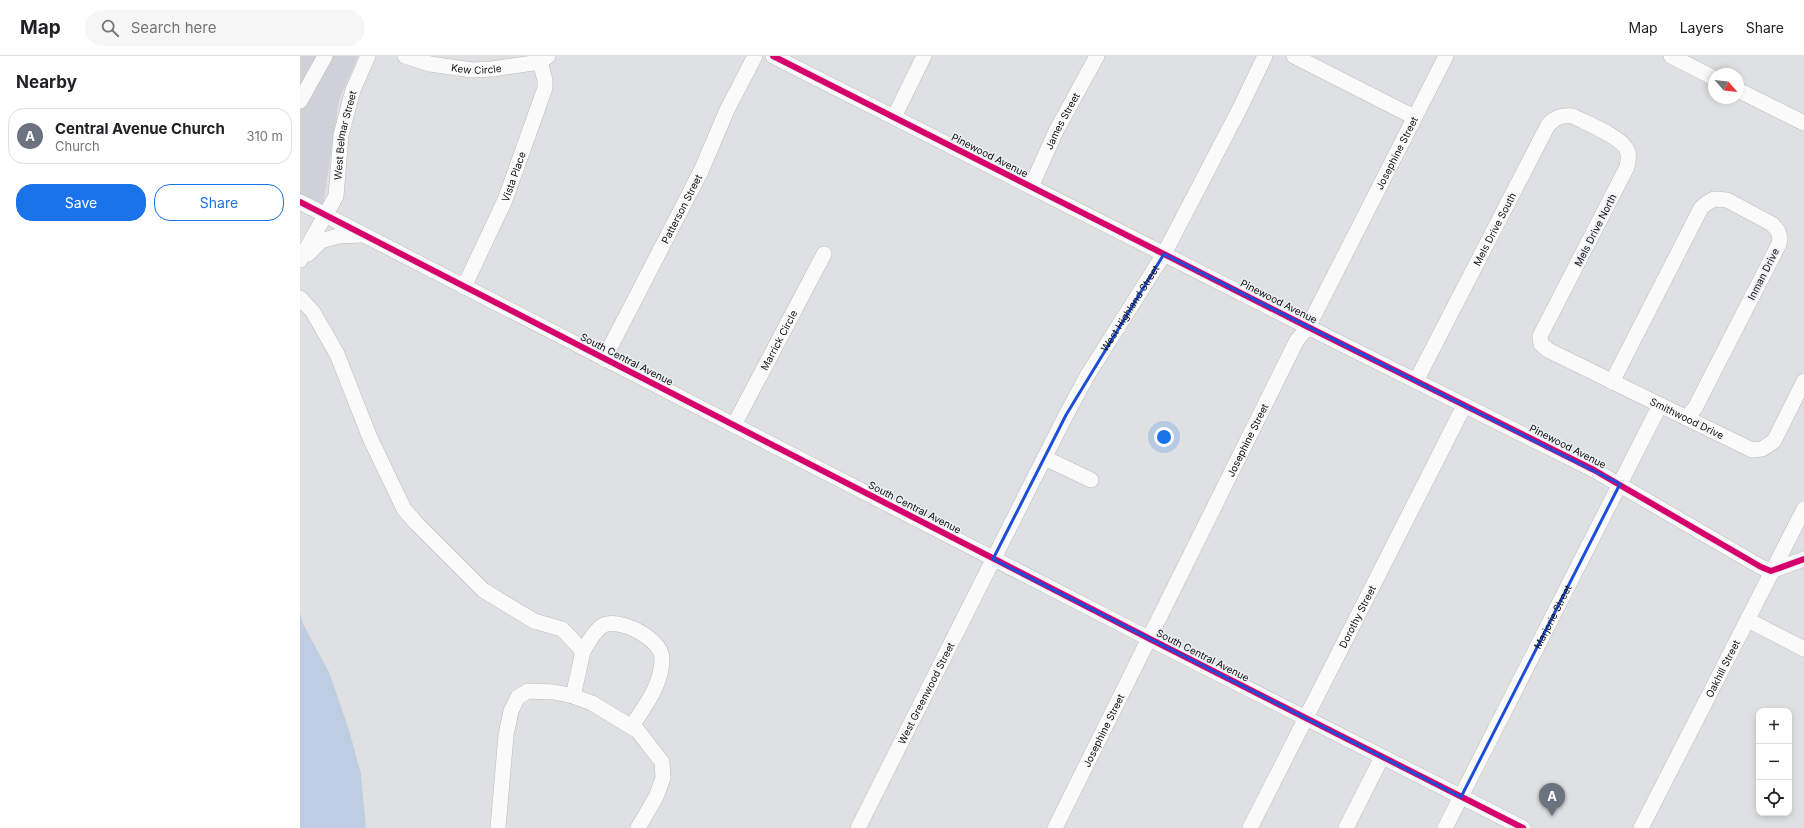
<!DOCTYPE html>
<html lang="en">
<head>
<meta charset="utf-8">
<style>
	:root { --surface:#fff; --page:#f6f6f6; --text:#202124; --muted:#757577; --line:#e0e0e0; --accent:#1a73e8 }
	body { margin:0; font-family:Inter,sans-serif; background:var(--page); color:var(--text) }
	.controls { position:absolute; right:12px; bottom:12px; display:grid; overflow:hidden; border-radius:8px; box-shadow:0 2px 6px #0003 }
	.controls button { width:36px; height:36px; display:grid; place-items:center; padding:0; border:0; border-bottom:1px solid var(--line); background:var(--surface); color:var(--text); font:20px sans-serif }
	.compass { position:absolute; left:1408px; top:12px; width:36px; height:36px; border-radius:50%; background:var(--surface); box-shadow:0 2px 6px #0003; rotate:117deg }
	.you { position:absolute; left:864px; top:381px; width:14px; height:14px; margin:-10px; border:3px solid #fff; border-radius:50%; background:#1a73e8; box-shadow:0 0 0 6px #1a73e833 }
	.badge { display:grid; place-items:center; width:26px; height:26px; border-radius:50%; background:var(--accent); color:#fff; font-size:13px; font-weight:700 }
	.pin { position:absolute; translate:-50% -33px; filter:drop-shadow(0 1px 2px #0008) }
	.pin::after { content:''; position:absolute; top:21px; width:14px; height:12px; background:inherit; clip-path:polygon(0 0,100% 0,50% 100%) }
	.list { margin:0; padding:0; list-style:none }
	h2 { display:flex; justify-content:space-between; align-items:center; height:52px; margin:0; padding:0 16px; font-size:17px }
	h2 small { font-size:13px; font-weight:400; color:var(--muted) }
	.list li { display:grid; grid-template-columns:26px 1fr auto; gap:12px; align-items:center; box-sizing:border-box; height:56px; margin:0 8px 8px; padding:0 8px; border:1px solid var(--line); border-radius:16px }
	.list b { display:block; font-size:15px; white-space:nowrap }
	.list p { margin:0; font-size:13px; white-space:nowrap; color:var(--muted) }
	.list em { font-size:13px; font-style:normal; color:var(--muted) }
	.actions { display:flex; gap:8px; padding:12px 16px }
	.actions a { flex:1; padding:9px 0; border:1px solid var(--accent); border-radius:16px; text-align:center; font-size:14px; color:var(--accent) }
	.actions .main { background:var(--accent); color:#fff }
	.icon { flex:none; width:22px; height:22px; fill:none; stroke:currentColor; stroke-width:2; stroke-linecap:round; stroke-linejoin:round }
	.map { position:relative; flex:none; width:1504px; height:772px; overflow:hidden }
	header { display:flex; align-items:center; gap:24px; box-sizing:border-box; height:56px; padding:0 20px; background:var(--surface); border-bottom:1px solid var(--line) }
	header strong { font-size:19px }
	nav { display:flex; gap:22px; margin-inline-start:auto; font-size:14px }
	.search { width:280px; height:36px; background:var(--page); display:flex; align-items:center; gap:10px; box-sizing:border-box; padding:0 14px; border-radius:22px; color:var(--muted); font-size:15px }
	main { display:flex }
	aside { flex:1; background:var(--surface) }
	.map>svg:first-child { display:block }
</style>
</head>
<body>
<header>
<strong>Map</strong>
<div class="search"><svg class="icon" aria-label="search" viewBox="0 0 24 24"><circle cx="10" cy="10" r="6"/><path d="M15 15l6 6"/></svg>Search here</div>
<nav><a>Map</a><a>Layers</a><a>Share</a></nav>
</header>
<main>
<aside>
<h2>Nearby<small></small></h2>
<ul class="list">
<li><span class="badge" style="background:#6b7280">A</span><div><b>Central Avenue Church</b><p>Church</p></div><em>310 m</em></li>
</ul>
<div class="actions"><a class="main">Save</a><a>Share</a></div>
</aside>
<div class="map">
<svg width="1504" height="772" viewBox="0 0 1504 772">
	<rect width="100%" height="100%" fill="#dfe0e2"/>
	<polygon fill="#ced2d8" points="0,0 58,0 39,44 23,149 0,138"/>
	<polygon fill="#bfcde3" points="0,556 3,568 29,616 49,674 61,718 66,772 0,772"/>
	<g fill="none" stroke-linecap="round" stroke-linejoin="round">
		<defs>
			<g id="minor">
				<path id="s1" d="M 105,0 L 130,8 L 172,14 L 192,13 L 240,6 L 248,0"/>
				<polyline points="473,0 1008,271 1294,414 1461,511 1471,515 1504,503"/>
				<polyline points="994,0 1114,61"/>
				<polyline points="1371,0 1414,22"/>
				<polyline points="1438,34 1504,67"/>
				<polyline points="0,45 25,0"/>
				<polyline points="594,61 624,0"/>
				<path id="s2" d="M 731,131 L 756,75 L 797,0"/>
				<polyline points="0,146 850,583 1223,772"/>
				<polyline points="8,198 21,185 38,180 62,179"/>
				<path id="s3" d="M 0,204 L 36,140 L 41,79 L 53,34 L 68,0"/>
				<path id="s4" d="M 164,231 L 205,144 L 245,32 L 245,24 L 240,6"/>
				<polyline points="0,242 13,256 37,298 70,382 104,453 116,467 183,534 234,565 262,573 282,594 282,600 273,640"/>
				<path id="s5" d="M 304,303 L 401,115 L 427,54 L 455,0"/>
				<path id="s6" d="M 1116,325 L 1248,69 C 1255,61 1262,59 1273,60 C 1286,67 1319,80 1326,92 C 1330,98 1328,105 1327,111 L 1240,280 L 1241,288 L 1248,294 L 1452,394 L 1462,393 L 1474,385 L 1504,325"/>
				<polyline points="1312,326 1401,152 1407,147 1414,143 1427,144 1472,168 1478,175 1480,182 1479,188 1395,352 1386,362"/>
				<path id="s7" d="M 434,369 L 524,198"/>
				<polyline points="745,402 791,424"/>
				<polyline points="1448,564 1504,593"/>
				<path d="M 282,597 C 287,589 293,576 302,570 C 318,560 362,583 362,602 C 362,629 345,650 331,671"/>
				<polyline points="198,772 206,679 211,655 218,641 228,635 254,636 273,640 292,647 338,675 362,706 363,722 356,741 338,772"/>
				<path id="s8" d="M 558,772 L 766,359 L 787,320 L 864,198 L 940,52 L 965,0"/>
				<path id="s9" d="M 755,772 L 997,284 L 1008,271 L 1146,0"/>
				<path id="s10" d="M 950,772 L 1164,350"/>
				<polyline points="1046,772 1082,701"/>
				<path id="s11" d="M 1145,772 L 1360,349"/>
				<path id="s12" d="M 1341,772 L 1504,453"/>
			</g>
		</defs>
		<use href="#minor" stroke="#bbbcbd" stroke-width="16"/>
		<use href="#minor" stroke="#fafafb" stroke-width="15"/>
		<defs>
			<g id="cycleway">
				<polyline points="473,0 1008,271 1294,414 1461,511 1471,515 1504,503"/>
				<polyline points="0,146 850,583 1223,772"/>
			</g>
		</defs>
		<use href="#cycleway" stroke="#eceef1" stroke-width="8"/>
		<use href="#cycleway" stroke="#d6006c" stroke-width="6"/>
	</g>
	<path fill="none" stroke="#1d4ed8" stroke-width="3" stroke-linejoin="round" d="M 864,198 L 1320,428 L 1161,741 L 693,503 L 766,359 Z"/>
	<g text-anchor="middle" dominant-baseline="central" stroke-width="3" stroke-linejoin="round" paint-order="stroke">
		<g font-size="10" fill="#101112" stroke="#eceef1">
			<text stroke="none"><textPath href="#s1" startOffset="73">Kew Circle</textPath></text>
			<text stroke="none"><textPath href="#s2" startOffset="73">James Street</textPath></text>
			<text stroke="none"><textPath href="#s3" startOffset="135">West Belmar Street</textPath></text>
			<text stroke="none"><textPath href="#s9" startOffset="757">Josephine Street</textPath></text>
			<text transform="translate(690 99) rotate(27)">Pinewood Avenue</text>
			<text stroke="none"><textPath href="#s4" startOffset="121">Vista Place</textPath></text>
			<text stroke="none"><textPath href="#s5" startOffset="169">Patterson Street</textPath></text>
			<text stroke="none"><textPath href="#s6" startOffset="171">Mels Drive South</textPath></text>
			<text transform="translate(1295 174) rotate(-63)">Mels Drive North</text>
			<text transform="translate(1463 218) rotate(-63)">Inman Drive</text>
			<text transform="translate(979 245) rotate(27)">Pinewood Avenue</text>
			<text stroke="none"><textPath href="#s8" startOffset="587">West Highland Street</textPath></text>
			<text stroke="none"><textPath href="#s7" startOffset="96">Marrick Circle</textPath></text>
			<text transform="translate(327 303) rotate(27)">South Central Avenue</text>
			<text stroke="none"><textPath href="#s6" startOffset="760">Smithwood Drive</textPath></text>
			<text stroke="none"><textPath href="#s9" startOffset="433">Josephine Street</textPath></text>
			<text transform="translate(1268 390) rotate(27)">Pinewood Avenue</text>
			<text transform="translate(615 451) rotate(27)">South Central Avenue</text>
			<text stroke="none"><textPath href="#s10" startOffset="237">Dorothy Street</textPath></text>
			<text stroke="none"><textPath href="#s11" startOffset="237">Marjorie Street</textPath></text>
			<text transform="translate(903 599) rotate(27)">South Central Avenue</text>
			<text stroke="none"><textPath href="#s12" startOffset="179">Oakhill Street</textPath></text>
			<text stroke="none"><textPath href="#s8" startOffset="151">West Greenwood Street</textPath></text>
			<text stroke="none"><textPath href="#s9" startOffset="109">Josephine Street</textPath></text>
		</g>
	</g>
</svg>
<div class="controls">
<button>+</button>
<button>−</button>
<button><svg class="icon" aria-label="locate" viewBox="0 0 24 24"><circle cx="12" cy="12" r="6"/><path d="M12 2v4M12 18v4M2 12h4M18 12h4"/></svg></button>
</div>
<svg class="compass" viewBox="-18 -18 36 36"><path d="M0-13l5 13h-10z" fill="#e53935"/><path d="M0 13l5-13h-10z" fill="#757577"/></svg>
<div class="you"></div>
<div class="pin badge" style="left:1252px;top:760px;background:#6b7280">A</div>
</div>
</main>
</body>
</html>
